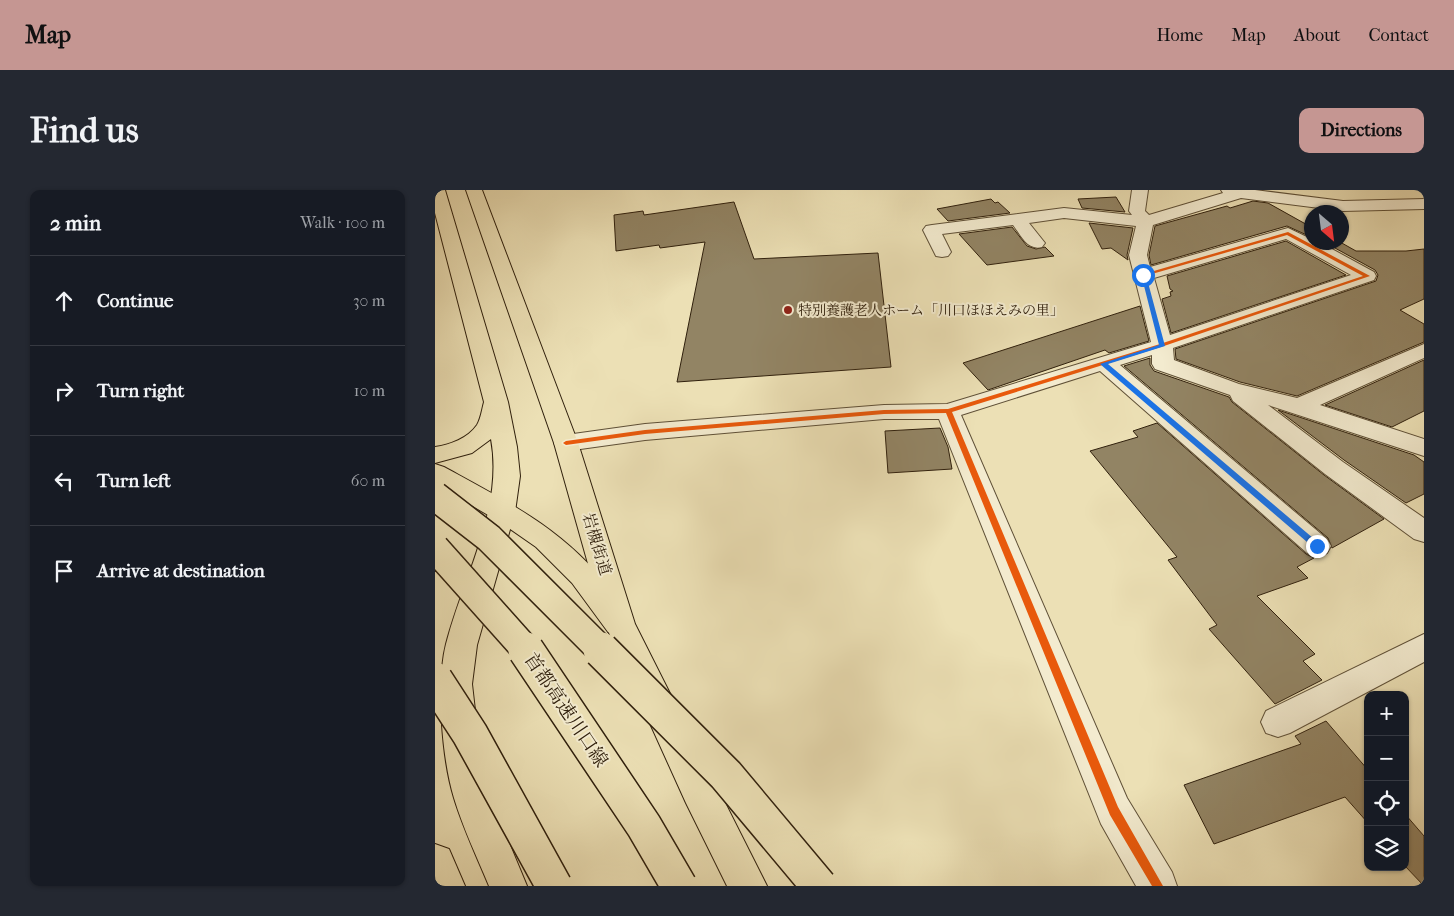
<!DOCTYPE html>
<html lang="en">
<head>
<meta charset="utf-8">
<style>
	:root { --surface:#171b24; --page:#242831; --text:#f1f3f6; --muted:#9ea1a6; --line:#363941; --accent:#c59692 }
	body { margin:0; font-family:"IM FELL French Canon","Noto Serif JP",serif; background:var(--page); color:var(--text) }
	.controls { position:absolute; right:15px; bottom:15px; display:grid; overflow:hidden; border-radius:10px; box-shadow:0 1px 4px #0004 }
	.controls button { width:45px; height:45px; display:grid; place-items:center; padding:0; border:0; border-bottom:1px solid var(--line); background:var(--surface); color:var(--text); font:25px sans-serif }
	.compass { position:absolute; left:869px; top:15px; width:45px; height:45px; border-radius:50%; background:var(--surface); box-shadow:0 1px 4px #0004; rotate:152deg }
	.stop { position:absolute; width:15px; height:15px; margin:-11px; border:4px solid #1a73e8; border-radius:50%; background:#fff }
	.stop.end { background:#1a73e8; border-color:#fff; box-shadow:0 1px 5px #0008 }
	.list { margin:0; padding:0; list-style:none }
	h2 { display:flex; justify-content:space-between; align-items:center; height:65px; margin:0; padding:0 20px; font-size:21px }
	h2 small { font-size:16px; font-weight:400; color:var(--muted) }
	.list li { display:grid; grid-template-columns:32px 1fr auto; gap:15px; align-items:center; box-sizing:border-box; height:90px; padding:0 20px; border-top:1px solid var(--line) }
	.list b { display:block; font-size:19px; white-space:nowrap }
	.list em { font-size:16px; font-style:normal; color:var(--muted) }
	.icon { flex:none; width:28px; height:28px; fill:none; stroke:currentColor; stroke-width:2; stroke-linecap:round; stroke-linejoin:round }
	.map { position:relative; flex:none; width:989px; height:696px; overflow:hidden; border-radius:10px }
	header { display:flex; align-items:center; gap:30px; box-sizing:border-box; height:70px; padding:0 25px; background:var(--accent); color:#111 }
	header strong { font-size:24px }
	nav { display:flex; gap:28px; margin-inline-start:auto; font-size:18px }
	.intro { display:flex; align-items:center; justify-content:space-between; box-sizing:border-box; height:120px; padding:0 30px }
	h1 { margin:0; font-size:35px }
	.button { padding:12px 22px; border-radius:10px; background:var(--accent); color:#111; font-size:18px; font-weight:700 }
	main { display:flex; gap:30px; padding:0 30px }
	aside { flex:1; background:var(--surface); border-radius:10px; box-shadow:0 1px 4px #0004 }
	.map>svg:first-child { display:block }
</style>
</head>
<body>
<header>
<strong>Map</strong>
<nav><a>Home</a><a>Map</a><a>About</a><a>Contact</a></nav>
</header>
<div class="intro"><h1>Find us</h1><a class="button">Directions</a></div>
<main>
<aside>
<h2>2 min<small>Walk · 100 m</small></h2>
<ul class="list">
<li><svg class="icon" aria-label="ahead" viewBox="0 0 24 24"><path d="M12 20V5M6 11l6-6 6 6"/></svg><div><b>Continue</b></div><em>30 m</em></li>
<li><svg class="icon" aria-label="right" viewBox="0 0 24 24"><path d="M7 20v-9h11M14 6l5 5-5 5"/></svg><div><b>Turn right</b></div><em>10 m</em></li>
<li><svg class="icon" aria-label="left" viewBox="0 0 24 24"><path d="M17 20v-9H6M10 6l-5 5 5 5"/></svg><div><b>Turn left</b></div><em>60 m</em></li>
<li><svg class="icon" aria-label="arrive" viewBox="0 0 24 24"><path d="M6 21V4h12l-3 4 3 4H6"/></svg><div><b>Arrive at destination</b></div></li>
</ul>
</aside>
<div class="map">
<svg width="989" height="696" viewBox="0 0 989 696">
	<rect width="100%" height="100%" fill="#ece0b5"/>
	<filter id="stains"><feTurbulence type="fractalNoise" baseFrequency=".004" numOctaves="4"/><feColorMatrix values="0 0 0 0 .2 0 0 0 0 .09 0 0 0 0 .02 0 0 0 .5 -.17"/></filter>
	<radialGradient id="worn" r=".72"><stop offset=".6" stop-color="#630" stop-opacity="0"/><stop offset="1" stop-color="#630" stop-opacity=".3"/></radialGradient>
	<g fill="#928464" stroke="#30200d">
		<polygon points="681,7 690,22 647,18 643,9"/>
		<polygon points="556,9 560,13 563,12 575,23 513,31 502,19"/>
		<polygon points="818,11 833,13 876,37 876,47 852,36 716,75 714,65 720,36 792,16 795,18"/>
		<polygon points="299,12 319,69 443,63 456,177 242,192 270,52 225,58 224,55 181,61 179,25 208,21 209,25"/>
		<polygon points="654,33 698,38 692,65 693,70 676,58 667,59"/>
		<polygon points="577,37 592,56 601,59 610,57 619,66 552,75 524,44"/>
		<polygon points="851,51 911,85 736,143 727,109 736,106 735,102 738,101 735,99 732,86"/>
		<polygon points="889,52 905,52 921,61 971,61 989,59 989,109 965,120 989,134 989,152 862,206 805,192 741,169 740,159 941,91 943,85 940,80"/>
		<polygon points="705,116 714,151 674,163 670,160 553,200 528,173"/>
		<polygon points="715,168 715,175 719,181 794,207 797,212 889,285 949,329 897,358 893,348 689,176"/>
		<polygon points="989,170 989,221 957,237 890,215"/>
		<polygon points="843,220 979,265 989,272 989,304 971,313 909,270"/>
		<polygon points="722,233 871,364 879,368 862,377 873,388 822,406 880,464 868,471 887,490 840,514 774,439 782,435 733,370 742,367 655,261 703,247 698,241"/>
		<polygon points="505,238 513,257 517,279 453,283 450,241"/>
		<polygon points="891,531 933,580 933,633 910,607 779,654 749,595 866,554 860,546"/>
		<polygon points="970,624 989,646 989,696 970,676"/>
	</g>
	<g fill="none" stroke-linecap="round" stroke-linejoin="round">
		<defs>
			<g id="minor">
				<path d="M 697,0 L 713,0 L 710,21 L 714,25 L 788,3 L 786,0 L 820,0 L 908,11 L 989,9 L 989,19 L 908,21 L 806,8 L 718,35 L 712,65 L 715,77 L 853,38 L 876,49 L 876,52 L 884,52 L 939,82 L 941,86 L 939,90 L 738,158 L 739,170 L 804,194 L 862,208 L 989,154 L 989,168 L 885,215 L 989,249 L 989,266 L 833,215 L 908,272 L 989,328 L 989,352 L 979,349 L 890,284 L 798,211 L 795,205 L 720,179 L 717,174 L 717,165 L 685,175 L 892,349 L 896,356 L 892,363 L 882,367 L 872,363 L 665,181 L 526,225 L 692,608 L 737,682 L 742,696 L 701,696 L 666,634 L 504,229 L 449,229 L 210,250 L 131,261 L 122,259 L 119,253 L 122,247 L 131,245 L 210,234 L 449,215 L 512,214 L 716,152 L 694,65 L 701,36 L 629,28 L 594,33 L 610,53 L 607,57 C 592,61 586,45 578,35 L 507,44 L 516,62 L 513,66 L 507,67 L 501,66 L 488,40 L 491,36 L 497,35 L 629,18 L 697,25 L 694,21 ZM 851,49 L 916,85 L 735,145 L 719,88 Z"/>
				<polygon points="989,444 989,472 855,543 843,547 831,543 826,532 831,521"/>
			</g>
			<path id="major" d="M 0,274 L 9,277 C 75,313 130,340 177,401 C 185,412 193,421 199,433 L 195,442 L 184,446 L 173,442 L 137,393 L 101,357 L 65,332 L 0,294 Z"/>
			<g id="highway">
				<path d="M 0,0 L 10,0 L 73,212 L 82,257 L 85,286 L 80,322 L 42,455 L 37,494 L 45,564 L 55,607 L 92,696 L 54,696 C 42,667 28,638 19,608 C 7,569 1,493 11,454 C 28,387 69,319 56,249 L 37,263 L 0,273 L 0,257 C 15,255 33,248 42,235 C 46,228 47,219 49,212 L 0,23 Z"/>
				<polygon points="31,0 47,0 143,253 200,434 332,696 292,696 251,613 170,434 119,253"/>
				<polygon points="0,654 14,659 30,696 0,696"/>
			</g>
		</defs>
		<use href="#minor" stroke="#5f5037" stroke-width="2"/>
		<use href="#major" stroke="#30200d" stroke-width="2"/>
		<use href="#highway" stroke="#30200d" stroke-width="2"/>
		<use href="#minor" fill="#f3ebcf" fill-rule="evenodd"/>
		<use href="#major" fill="#ece0b5" fill-rule="evenodd"/>
		<use href="#highway" fill="#ece0b5" fill-rule="evenodd"/>
		<defs>
			<g id="highway-bridge-far1">
				<polyline points="0,306 54,348 167,461"/>
				<polyline points="0,358 92,461"/>
			</g>
			<g id="highway-bridge">
				<polyline points="91,460 209,636 244,696"/>
				<polyline points="166,460 291,585 384,696"/>
				<polyline points="0,490 35,544 119,696"/>
			</g>
		</defs>
		<use href="#highway-bridge-far1" stroke="#30200d" stroke-width="31" stroke-linecap="butt"/>
		<use href="#highway-bridge" stroke="#30200d" stroke-width="38" stroke-linecap="butt"/>
		<use href="#highway-bridge-far1" stroke="#ece0b5" stroke-width="28"/>
		<use href="#highway-bridge" stroke="#ece0b5" stroke-width="35"/>
		<defs>
			<polygon id="cycleway" points="853,42 935,86 729,156 517,222 683,617 728,696 717,696 675,625 511,223 449,224 210,244 131,255 128,253 131,251 210,240 449,220 513,219 725,154 928,86 852,45 710,86 705,85"/>
		</defs>
		<use href="#cycleway" stroke="#f3ebcf" stroke-width="3"/>
		<use href="#cycleway" fill="#e8590c" fill-rule="evenodd"/>
	</g>
	<polygon fill="#1a73e8" points="706,84 711,85 730,156 673,174 885,354 885,358 879,358 665,174 724,155"/>
	<circle fill="#8f2418" stroke="#f3ebcf" stroke-width="2" cx="353" cy="120" r="5"/>
	<g text-anchor="middle" dominant-baseline="central" stroke-width="4" stroke-linejoin="round" paint-order="stroke">
		<g font-size="14" fill="#30200d" stroke="#f3ebcf" text-anchor="start">
			<text x="363" y="120">特別養護老人ホーム「川口ほほえみの里」</text>
		</g>
		<g font-size="16" fill="#30200d" stroke="#f3ebcf">
			<text transform="translate(162 354) rotate(73)">岩槻街道</text>
		</g>
		<g font-size="19" fill="#30200d" stroke="#f3ebcf">
			<text transform="translate(131 520) rotate(56)">首都高速川口線</text>
		</g>
	</g>
	<rect width="100%" height="100%" filter="url(#stains)"/>
	<rect width="100%" height="100%" fill="url(#worn)"/>
</svg>
<div class="controls">
<button>+</button>
<button>−</button>
<button><svg class="icon" aria-label="locate" viewBox="0 0 24 24"><circle cx="12" cy="12" r="6"/><path d="M12 2v4M12 18v4M2 12h4M18 12h4"/></svg></button>
<button><svg class="icon" aria-label="layers" viewBox="0 0 24 24"><path d="M12 4l9 5-9 5-9-5zM3 14l9 5 9-5"/></svg></button>
</div>
<svg class="compass" viewBox="-18 -18 36 36"><path d="M0-13l5 13h-10z" fill="#e53935"/><path d="M0 13l5-13h-10z" fill="#9ea1a6"/></svg>
<div class="stop" style="left:708px;top:85px"></div>
<div class="stop end" style="left:882px;top:356px"></div>
</div>
</main>
</body>
</html>
